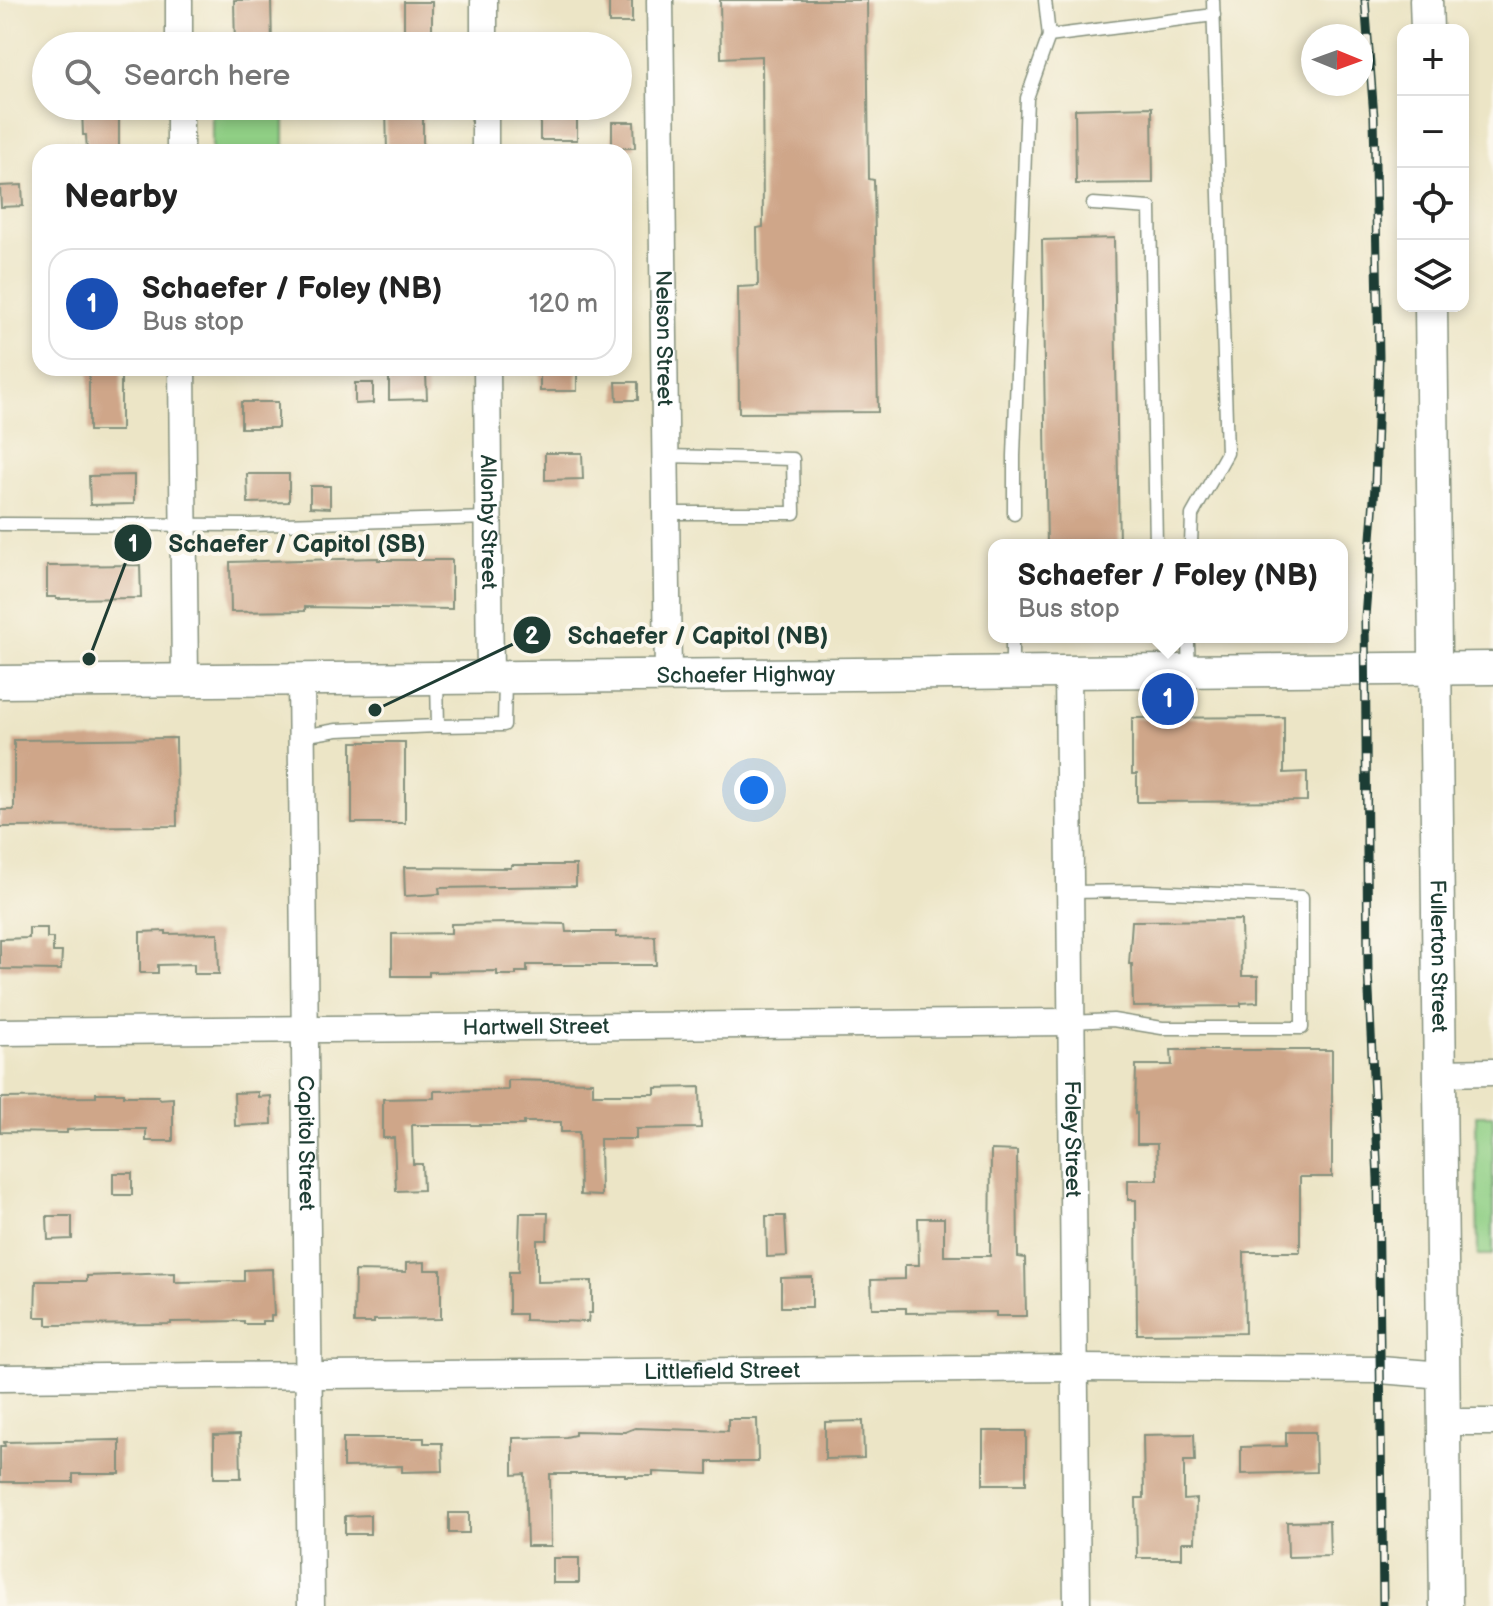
<!DOCTYPE html>
<html lang="en">
<head>
<meta charset="utf-8">
<style>
	:root { --surface:#fff; --page:#f6f6f6; --text:#222; --muted:#767676; --line:#e0e0e0; --accent:#111827 }
	body { margin:0; font-family:"Balsamiq Sans",sans-serif; background:var(--page); color:var(--text) }
	.controls { position:absolute; right:24px; top:24px; display:grid; overflow:hidden; border-radius:16px; box-shadow:0 4px 12px #0003 }
	.controls button { width:72px; height:72px; display:grid; place-items:center; padding:0; border:0; border-bottom:2px solid var(--line); background:var(--surface); color:var(--text); font:40px sans-serif }
	.compass { position:absolute; left:1301px; top:24px; width:72px; height:72px; border-radius:50%; background:var(--surface); box-shadow:0 4px 12px #0003; rotate:91deg }
	.you { position:absolute; left:754px; top:790px; width:28px; height:28px; margin:-20px; border:6px solid #fff; border-radius:50%; background:#1a73e8; box-shadow:0 0 0 12px #1a73e833 }
	.badge { display:grid; place-items:center; width:52px; height:52px; border-radius:50%; background:var(--accent); color:#fff; font-size:26px; font-weight:700 }
	.pin { position:absolute; translate:-50% -50%; border:4px solid #fff; box-shadow:0 2px 8px #0006 }
	.popup { position:absolute; left:988px; top:539px; width:360px; height:104px; box-sizing:border-box; display:grid; place-content:center; border-radius:16px; background:var(--surface); filter:drop-shadow(0 2px 6px #0005); font-size:26px; white-space:nowrap; color:var(--muted) }
	.popup b { font-size:30px; color:var(--text) }
	.popup::after { content:''; position:absolute; left:50%; top:100%; margin-left:-16px; border:16px solid transparent; border-top-color:var(--surface) }
	.list { margin:0; padding:0; list-style:none }
	h2 { display:flex; justify-content:space-between; align-items:center; height:104px; margin:0; padding:0 32px; font-size:34px }
	h2 small { font-size:26px; font-weight:400; color:var(--muted) }
	.list li { display:grid; grid-template-columns:52px 1fr auto; gap:24px; align-items:center; box-sizing:border-box; height:112px; margin:0 16px 16px; padding:0 16px; border:2px solid var(--line); border-radius:24px }
	.list b { display:block; font-size:30px; white-space:nowrap }
	.list p { margin:0; font-size:26px; white-space:nowrap; color:var(--muted) }
	.list em { font-size:26px; font-style:normal; color:var(--muted) }
	.icon { flex:none; width:44px; height:44px; fill:none; stroke:currentColor; stroke-width:2; stroke-linecap:round; stroke-linejoin:round }
	.map { position:relative; flex:none; width:1493px; height:1606px; overflow:hidden }
	.search { position:absolute; background:var(--surface); box-shadow:0 4px 12px #0003; left:32px; top:32px; width:600px; height:88px; display:flex; align-items:center; gap:20px; box-sizing:border-box; padding:0 28px; border-radius:44px; color:var(--muted); font-size:30px }
	.panel { position:absolute; background:var(--surface); box-shadow:0 4px 12px #0003; left:32px; top:144px; width:600px; height:232px; border-radius:24px }
	.map>svg:first-child { display:block }
</style>
</head>
<body>
<div class="map">
<svg width="1493" height="1606" viewBox="0 0 1493 1606">
	<rect width="100%" height="100%" fill="#fbf7ec"/>
	<filter id="ink" filterUnits="userSpaceOnUse"><feTurbulence type="fractalNoise" baseFrequency=".0125" numOctaves="2"/><feDisplacementMap in="SourceGraphic" scale="16" xChannelSelector="R" yChannelSelector="G"/><feConvolveMatrix kernelMatrix="1 2 1 2 8 2 1 2 1" color-interpolation-filters="sRGB"/></filter>
	<filter id="wash" filterUnits="userSpaceOnUse"><feTurbulence type="fractalNoise" baseFrequency=".006" numOctaves="4" result="noise"/><feDisplacementMap in="SourceGraphic" scale="32" xChannelSelector="R" yChannelSelector="G"/><feGaussianBlur stdDeviation="1.8" result="paint"/><feColorMatrix in="noise" values="0 0 0 0 0 0 0 0 0 0 0 0 0 0 0 0 0 1.4 0 .05"/><feComposite in="paint" operator="in"/></filter>
	<g filter="url(#wash)">
		<rect width="100%" height="100%" fill="#ece5c6"/>
		<g fill="#90cf85" stroke="#58865c" stroke-width="2">
			<rect x="212" y="108" width="72" height="44"/>
			<polygon points="1476,1115 1493,1115 1493,1255 1478,1255"/>
		</g>
		<g id="blocks">
			<g fill="#cfa689">
				<polygon points="234,0 271,0 272,46 235,46"/>
				<polygon points="609,0 632,1 632,23 609,23"/>
				<polygon points="720,0 867,0 869,179 874,180 878,412 739,413 738,287 758,286 757,228 763,227 762,56 721,58"/>
				<polygon points="404,2 432,2 432,34 404,33"/>
				<polygon points="386,106 423,106 423,152 387,152"/>
				<polygon points="1152,107 1153,183 1076,184 1075,109"/>
				<polygon points="82,109 119,109 119,152 87,152 86,135 83,135"/>
				<polygon points="577,113 577,140 540,140 540,114"/>
				<polygon points="612,122 634,122 635,148 612,148"/>
				<polygon points="22,185 23,206 1,207 0,186"/>
				<polygon points="1114,238 1119,545 1047,545 1042,240"/>
				<rect x="89" y="368" width="32" height="63"/>
				<rect x="540" y="368" width="37" height="23"/>
				<polygon points="389,373 426,373 427,399 389,400"/>
				<polygon points="616,382 638,382 638,400 617,400"/>
				<polygon points="355,383 373,383 373,403 355,404"/>
				<rect x="241" y="402" width="37" height="26"/>
				<polygon points="545,453 582,453 583,479 545,480"/>
				<polygon points="247,474 289,474 289,502 248,503"/>
				<polygon points="134,475 134,504 90,505 89,476"/>
				<polygon points="310,486 330,486 330,508 310,507"/>
				<polygon points="378,558 378,560 452,560 452,609 305,607 305,611 231,612 230,562"/>
				<polygon points="140,565 141,598 56,599 56,597 47,597 47,566"/>
				<polygon points="1284,717 1284,773 1307,772 1307,801 1137,802 1137,774 1132,774 1132,718"/>
				<polygon points="176,738 177,826 0,827 0,810 14,810 14,740"/>
				<rect x="352" y="742" width="53" height="81"/>
				<polygon points="511,865 576,865 576,886 439,888 440,894 405,896 404,867 511,868"/>
				<polygon points="1241,920 1242,976 1258,976 1258,1002 1241,1003 1241,1006 1133,1007 1132,964 1129,964 1132,921"/>
				<polygon points="512,923 565,924 566,932 616,932 616,937 655,936 656,965 527,965 527,972 516,972 516,975 497,975 497,971 429,972 429,976 392,976 392,934 451,933 451,924"/>
				<polygon points="29,928 47,928 47,938 53,938 53,952 62,952 61,970 0,969 0,939 29,938"/>
				<polygon points="166,931 166,934 218,933 219,974 194,974 194,964 158,965 158,973 140,973 140,932"/>
				<polygon points="1171,1050 1332,1050 1332,1177 1300,1177 1300,1252 1244,1252 1245,1333 1137,1334 1136,1200 1128,1200 1128,1180 1158,1180 1157,1144 1137,1144 1137,1113 1135,1114 1136,1065 1172,1065"/>
				<polygon points="508,1080 593,1082 593,1094 655,1094 655,1088 700,1087 701,1128 636,1129 636,1139 600,1139 601,1196 580,1195 579,1132 561,1132 561,1122 524,1122 524,1125 412,1125 413,1164 422,1164 423,1190 396,1191 394,1138 383,1138 383,1099 434,1098 434,1091 508,1090"/>
				<polygon points="258,1092 258,1097 271,1096 272,1124 235,1126 234,1093"/>
				<polygon points="96,1093 124,1093 124,1096 158,1096 159,1099 173,1098 173,1141 146,1141 146,1129 86,1129 67,1130 67,1133 0,1132 0,1098 96,1097"/>
				<polygon points="991,1150 1017,1151 1018,1257 1025,1258 1026,1316 996,1316 996,1312 906,1313 906,1308 872,1308 871,1280 905,1279 905,1265 919,1265 918,1218 944,1218 944,1256 990,1256"/>
				<rect x="113" y="1173" width="19" height="22"/>
				<polygon points="520,1213 548,1213 547,1240 537,1240 537,1282 592,1281 592,1313 589,1313 588,1322 525,1320 525,1314 509,1314 509,1272 518,1272"/>
				<polygon points="47,1216 72,1216 72,1239 48,1240"/>
				<polygon points="766,1216 785,1216 787,1256 767,1257"/>
				<polygon points="425,1262 425,1270 441,1270 441,1319 374,1320 374,1323 354,1323 355,1271 406,1272 406,1263"/>
				<polygon points="272,1269 274,1316 271,1316 271,1321 262,1321 262,1324 244,1324 244,1321 171,1322 171,1324 47,1325 47,1317 35,1317 36,1281 87,1281 87,1276 175,1273 175,1282 244,1281 244,1270"/>
				<polygon points="812,1277 812,1307 781,1307 781,1278"/>
				<polygon points="728,1419 757,1419 758,1462 708,1462 708,1474 653,1472 653,1476 625,1476 625,1474 550,1474 551,1546 527,1546 525,1474 513,1475 513,1438 566,1437 575,1435 575,1431 625,1432 635,1428 728,1431"/>
				<polygon points="863,1421 864,1458 825,1459 825,1422"/>
				<rect x="983" y="1431" width="43" height="53"/>
				<polygon points="1286,1432 1315,1432 1316,1472 1241,1474 1241,1447 1286,1446"/>
				<polygon points="240,1434 241,1478 214,1478 214,1435"/>
				<polygon points="1194,1434 1195,1461 1184,1461 1184,1500 1196,1499 1195,1542 1182,1542 1182,1558 1137,1558 1136,1498 1144,1498 1143,1435"/>
				<polygon points="343,1438 424,1438 424,1443 442,1443 443,1471 402,1472 402,1466 343,1467"/>
				<polygon points="120,1440 120,1474 73,1474 73,1482 0,1482 0,1446 5,1446 4,1442"/>
				<rect x="449" y="1513" width="20" height="20"/>
				<polygon points="370,1515 370,1534 345,1534 345,1516"/>
				<polygon points="1329,1521 1330,1556 1288,1557 1287,1522"/>
				<rect x="553" y="1558" width="26" height="25"/>
			</g>
		</g>
	</g>
	<g filter="url(#ink)">
		<use href="#blocks" fill-opacity="0" stroke="#86917d" stroke-width="2"/>
		<g fill="none" stroke-linecap="round" stroke-linejoin="round">
			<defs>
				<g id="service">
					<polyline points="1045,0 1049,36 1214,15"/>
					<polyline points="1093,204 1150,208 1156,545"/>
					<polyline points="666,456 793,459 794,513 666,513"/>
					<polyline points="1014,514 1014,456 1027,98 1049,36"/>
					<polyline points="0,524 249,525 489,518"/>
					<polyline points="1191,545 1192,515 1227,453 1213,0"/>
					<polyline points="1012,637 1012,670"/>
					<polyline points="1183,637 1188,644 1189,670"/>
					<polyline points="437,679 438,726 504,725 505,680"/>
					<polyline points="302,736 337,730 438,726"/>
					<polyline points="1069,892 1145,891 1302,897 1302,1028 1162,1028 1113,1020 1071,1022"/>
				</g>
				<g id="minor">
					<polyline points="179,0 179,46"/>
					<polyline points="484,0 484,46"/>
					<path id="s1" d="M 660,0 L 668,675"/>
					<polyline points="180,106 180,152"/>
					<polyline points="485,106 485,152"/>
					<polyline points="182,368 185,680"/>
					<path id="s2" d="M 487,368 L 490,677"/>
					<path id="s3" d="M 1068,671 L 1077,1606"/>
					<path id="s4" d="M 301,679 L 311,1606"/>
					<path id="s5" d="M 0,1032 L 1071,1022"/>
					<polyline points="1440,1073 1493,1072"/>
					<path id="s6" d="M 0,1378 L 1074,1368 L 1380,1370 L 1443,1375"/>
					<polyline points="1444,1422 1493,1422"/>
				</g>
				<g id="tertiary">
					<polyline points="1426,0 1427,30"/>
					<path id="s7" d="M 1431,306 L 1446,1606"/>
					<path id="s8" d="M 0,682 L 1493,668"/>
				</g>
			</defs>
			<use href="#service" stroke="#86917d" stroke-width="15"/>
			<use href="#minor" stroke="#86917d" stroke-width="29"/>
			<use href="#tertiary" stroke="#86917d" stroke-width="35"/>
			<use href="#service" stroke="#fff" stroke-width="12"/>
			<use href="#minor" stroke="#fff" stroke-width="26"/>
			<use href="#tertiary" stroke="#fff" stroke-width="32"/>
			<defs>
				<polyline id="rail" points="1365,0 1374,117 1379,357 1375,486 1365,617 1368,971 1378,1179 1383,1606"/>
			</defs>
			<use href="#rail" stroke="#1f3d34" stroke-width="9"/>
			<use href="#rail" stroke="#fbf7ec" stroke-width="6" stroke-dasharray="18" stroke-linecap="butt"/>
		</g>
	</g>
	<g text-anchor="middle" dominant-baseline="central" stroke-width="8" stroke-linejoin="round" paint-order="stroke">
		<g font-size="22" fill="#1f3d34" stroke="#fbf7ec">
			<text stroke="none"><textPath href="#s1" startOffset="338">Nelson Street</textPath></text>
			<text stroke="none"><textPath href="#s2" startOffset="154">Allonby Street</textPath></text>
			<text stroke="none"><textPath href="#s8" startOffset="746">Schaefer Highway</textPath></text>
			<text stroke="none"><textPath href="#s7" startOffset="650">Fullerton Street</textPath></text>
			<text stroke="none"><textPath href="#s5" startOffset="536">Hartwell Street</textPath></text>
			<text stroke="none"><textPath href="#s3" startOffset="468">Foley Street</textPath></text>
			<text stroke="none"><textPath href="#s4" startOffset="464">Capitol Street</textPath></text>
			<text stroke="none"><textPath href="#s6" startOffset="722">Littlefield Street</textPath></text>
		</g>
	</g>
	<path fill="none" stroke="#1f3d34" stroke-width="3" d="M89 659L133 543M375 710L532 635"/>
	<g fill="#1f3d34" stroke="#fbf7ec" stroke-width="3">
		<circle cx="89" cy="659" r="8"/>
		<circle cx="375" cy="710" r="8"/>
		<circle cx="133" cy="543" r="20"/>
		<circle cx="532" cy="635" r="20"/>
	</g>
	<g font-size="24" text-anchor="middle" font-weight="bold" fill="#fff">
		<text x="133" y="552">1</text>
		<text x="532" y="644">2</text>
	</g>
	<g font-size="24" text-anchor="middle" font-weight="bold" fill="#1f3d34" stroke="#fbf7ec" stroke-width="8" stroke-linejoin="round" paint-order="stroke">
		<text x="297" y="552">Schaefer / Capitol (SB)</text>
		<text x="698" y="644">Schaefer / Capitol (NB)</text>
	</g>
</svg>
<div class="controls">
<button>+</button>
<button>−</button>
<button><svg class="icon" aria-label="locate" viewBox="0 0 24 24"><circle cx="12" cy="12" r="6"/><path d="M12 2v4M12 18v4M2 12h4M18 12h4"/></svg></button>
<button><svg class="icon" aria-label="layers" viewBox="0 0 24 24"><path d="M12 4l9 5-9 5-9-5zM3 14l9 5 9-5"/></svg></button>
</div>
<svg class="compass" viewBox="-18 -18 36 36"><path d="M0-13l5 13h-10z" fill="#e53935"/><path d="M0 13l5-13h-10z" fill="#767676"/></svg>
<div class="you"></div>
<div class="pin badge" style="left:1168px;top:699px;background:#1a4fb4">1</div>
<div class="popup"><b>Schaefer / Foley (NB)</b>Bus stop</div>
<div class="search"><svg class="icon" aria-label="search" viewBox="0 0 24 24"><circle cx="10" cy="10" r="6"/><path d="M15 15l6 6"/></svg>Search here</div>
<section class="panel">
<h2>Nearby<small></small></h2>
<ul class="list">
<li><span class="badge" style="background:#1a4fb4">1</span><div><b>Schaefer / Foley (NB)</b><p>Bus stop</p></div><em>120 m</em></li>
</ul>
</section>
</div>
</body>
</html>
